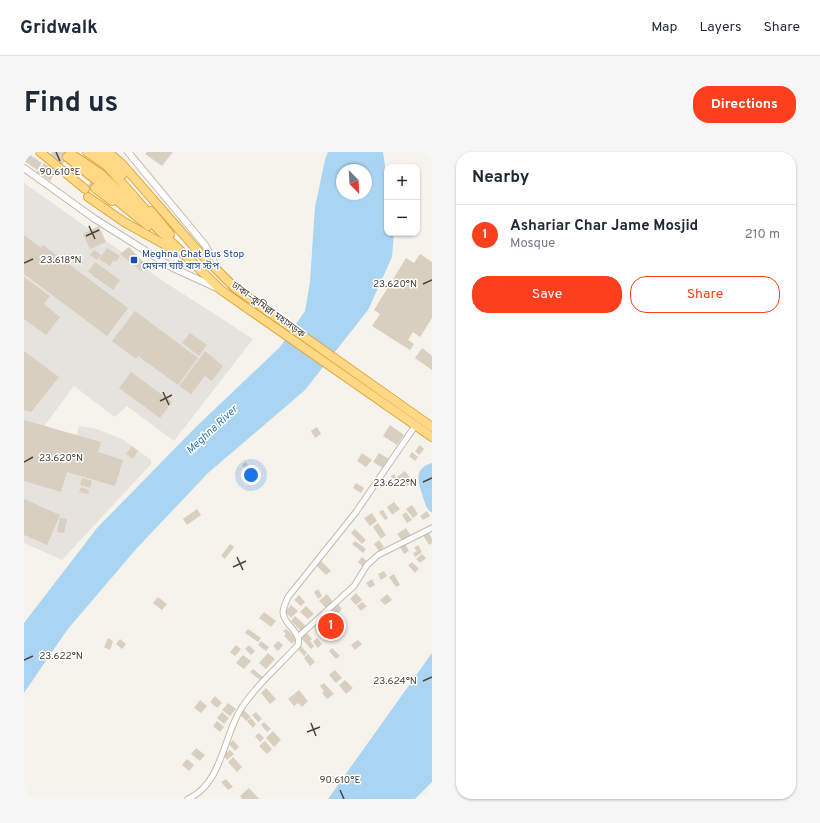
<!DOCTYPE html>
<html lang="en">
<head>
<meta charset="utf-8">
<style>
	:root { --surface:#fff; --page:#f6f6f7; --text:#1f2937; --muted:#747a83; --line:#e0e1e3; --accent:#fc3f1d }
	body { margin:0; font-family:Overpass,"Noto Sans Bengali",sans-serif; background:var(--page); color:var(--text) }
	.controls { position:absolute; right:12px; top:12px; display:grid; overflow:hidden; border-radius:8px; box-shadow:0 1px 3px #0004 }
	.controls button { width:36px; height:36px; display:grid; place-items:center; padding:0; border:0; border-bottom:1px solid var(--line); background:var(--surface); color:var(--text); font:20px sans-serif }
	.compass { position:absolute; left:312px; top:12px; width:36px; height:36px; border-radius:50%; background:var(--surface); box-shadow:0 1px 3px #0004; rotate:156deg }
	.you { position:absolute; left:227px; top:323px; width:14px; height:14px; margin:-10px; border:3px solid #fff; border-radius:50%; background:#1a73e8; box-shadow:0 0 0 6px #1a73e833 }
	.badge { display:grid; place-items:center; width:26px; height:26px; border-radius:50%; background:var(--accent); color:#fff; font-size:13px; font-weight:700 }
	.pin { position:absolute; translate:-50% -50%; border:2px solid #fff; box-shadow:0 1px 4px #0006 }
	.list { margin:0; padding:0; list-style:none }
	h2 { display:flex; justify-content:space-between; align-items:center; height:52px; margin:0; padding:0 16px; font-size:17px }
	h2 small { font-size:13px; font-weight:400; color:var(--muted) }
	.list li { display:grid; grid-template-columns:26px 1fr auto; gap:12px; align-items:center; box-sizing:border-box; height:60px; padding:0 16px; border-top:1px solid var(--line) }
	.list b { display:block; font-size:15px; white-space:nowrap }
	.list p { margin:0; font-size:13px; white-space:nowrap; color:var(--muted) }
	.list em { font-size:13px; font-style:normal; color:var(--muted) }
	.actions { display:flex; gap:8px; padding:12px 16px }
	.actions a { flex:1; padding:9px 0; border:1px solid var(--accent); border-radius:16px; text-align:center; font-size:14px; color:var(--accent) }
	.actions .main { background:var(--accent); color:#fff }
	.map { position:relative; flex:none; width:408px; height:647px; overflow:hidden; border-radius:16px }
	header { display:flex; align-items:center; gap:24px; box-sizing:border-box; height:56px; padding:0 20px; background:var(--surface); border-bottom:1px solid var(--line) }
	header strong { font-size:19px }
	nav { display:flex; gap:22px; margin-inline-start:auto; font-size:14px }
	.intro { display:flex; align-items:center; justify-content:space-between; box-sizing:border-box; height:96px; padding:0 24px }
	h1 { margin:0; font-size:28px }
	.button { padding:10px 18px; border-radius:16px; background:var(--accent); color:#fff; font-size:14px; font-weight:700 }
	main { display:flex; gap:24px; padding:0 24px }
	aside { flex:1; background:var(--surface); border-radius:16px; box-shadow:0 1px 3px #0004 }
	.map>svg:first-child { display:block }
</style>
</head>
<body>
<header>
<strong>Gridwalk</strong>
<nav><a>Map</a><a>Layers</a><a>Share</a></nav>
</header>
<div class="intro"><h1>Find us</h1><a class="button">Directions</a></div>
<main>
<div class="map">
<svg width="408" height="647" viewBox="0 0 408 647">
	<rect width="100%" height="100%" fill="#f6f3ec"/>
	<polygon fill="#e6e2dd" points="0,31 139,129 229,187 150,289 103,254 91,265 50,234 18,277 53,284 55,274 70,276 98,287 127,308 127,312 38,408 0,391"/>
	<g fill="#a9d4f2" fill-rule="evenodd">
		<path d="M 304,0 L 359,0 L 363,28 L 363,81 L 370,81 L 368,105 L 344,158 L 281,238 L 184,321 L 113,396 L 43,478 L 0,541 L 0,471 L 73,376 L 172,275 L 256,195 L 281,159 L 286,130 L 291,55 L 301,8 ZM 318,18 L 342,18 L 342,42 L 318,42 Z"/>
		<path d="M 408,311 L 408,361 C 402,357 401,351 399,345 C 394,329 389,317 408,311 Z"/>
		<polygon points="408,501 408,630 391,647 304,647"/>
	</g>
	<g fill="#d8cfc1">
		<polygon points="2,0 18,11 13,18 0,9 0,2"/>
		<polygon points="29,0 47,0 38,13 26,5"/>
		<polygon points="123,0 149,0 138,14 121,2"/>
		<polygon points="20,11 32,20 26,29 13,20"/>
		<polygon points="75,74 82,90 66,97 59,82"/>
		<polygon points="0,83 17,96 19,93 104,156 83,184 0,122"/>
		<polygon points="105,95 123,114 117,119 96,102"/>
		<polygon points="83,96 96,104 92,110 89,109 86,114 75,107"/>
		<polygon points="70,98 77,103 73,108 66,103"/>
		<polygon points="396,102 408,110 408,166 396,185 389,180 384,188 390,192 386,198 348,174 356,162 350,158 382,106 390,111"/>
		<polygon points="71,110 96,128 89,138 64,120"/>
		<polygon points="0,125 26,144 20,152 36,165 22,183 0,167"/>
		<polygon points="111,159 174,206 154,233 114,204 112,207 88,189"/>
		<polygon points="166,181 183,193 175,204 158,191"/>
		<polygon points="398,196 408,204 408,218 391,206"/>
		<polygon points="0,199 35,225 7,260 0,258"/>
		<polygon points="181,199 199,214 188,229 181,224 167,242 155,234"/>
		<polygon points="107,220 148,250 136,266 95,236"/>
		<polygon points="0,268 77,290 74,300 99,308 91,334 43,320 37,340 0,329"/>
		<polygon points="366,273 380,283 373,293 359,284"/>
		<polygon points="293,275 297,282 291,286 287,279"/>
		<polygon points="396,293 400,297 395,303 391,299"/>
		<polygon points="108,294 114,299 109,307 102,302"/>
		<polygon points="388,300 394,305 391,309 385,304"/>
		<polygon points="338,301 348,308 342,315 333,309"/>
		<polygon points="355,301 365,307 359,316 349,310"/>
		<polygon points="222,310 227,318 223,321 218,313"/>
		<polygon points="381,319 389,330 381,336 373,325"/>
		<polygon points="370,322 374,329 365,334 363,330 368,327 367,324"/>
		<polygon points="58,326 68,329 66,336 56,333"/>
		<polygon points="332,331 340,336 337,341 329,336"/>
		<polygon points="57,335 65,338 64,342 55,340"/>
		<polygon points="0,347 36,363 23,393 0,383"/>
		<polygon points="370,350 376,357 368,363 363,355"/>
		<polygon points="388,353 394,362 389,366 382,357"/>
		<polygon points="173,357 177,363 163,373 159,367"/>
		<polygon points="359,358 364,366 361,368 355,360"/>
		<polygon points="403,359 406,364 399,368 396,364"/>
		<polygon points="382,360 388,368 383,371 378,363"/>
		<polygon points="348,361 353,369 346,374 340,366"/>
		<polygon points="36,366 43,367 40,381 33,380"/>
		<polygon points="354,371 362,383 357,387 349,375"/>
		<polygon points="382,376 387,384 379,390 373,382"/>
		<polygon points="331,377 342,388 338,392 327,381"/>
		<polygon points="404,380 408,387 408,391 405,393 399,383"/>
		<polygon points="355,388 360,395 355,399 350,392"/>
		<polygon points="331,389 342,397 339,401 328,392"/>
		<polygon points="206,392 210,395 201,407 197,404"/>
		<polygon points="381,392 385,399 380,402 376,395"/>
		<polygon points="394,393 398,400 391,405 389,401 393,399 390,396"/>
		<polygon points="398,402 402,406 396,411 392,407"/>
		<polygon points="338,405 344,410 339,415 334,410"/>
		<polygon points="297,409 307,419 302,423 292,413"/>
		<polygon points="388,410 395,417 391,421 384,413"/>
		<polygon points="360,419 363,424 357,428 354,422"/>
		<polygon points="370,422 376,433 372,435 365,425"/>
		<polygon points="348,427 351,433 346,436 342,431"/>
		<polygon points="294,437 298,444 294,447 290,440"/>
		<polygon points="332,441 338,448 332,453 326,447"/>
		<polygon points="303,442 309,450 302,456 295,449"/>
		<polygon points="363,442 368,448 361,453 356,448"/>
		<polygon points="275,443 281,450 277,454 270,448"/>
		<polygon points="134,445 143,452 138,458 129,451"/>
		<polygon points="338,450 343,454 337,459 333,454"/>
		<polygon points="313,451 318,457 310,465 304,458"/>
		<polygon points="267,453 274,459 267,466 261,460"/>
		<polygon points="282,454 290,462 284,467 276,460"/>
		<polygon points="240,460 252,469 247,475 235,466"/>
		<polygon points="271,464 282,474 277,479 267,469"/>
		<polygon points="308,466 316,478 306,483 299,471"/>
		<polygon points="224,477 237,486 234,490 221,481"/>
		<polygon points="262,477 273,487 268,492 260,484 262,482 259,479"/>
		<polygon points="283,481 288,487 286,489 290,494 287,497 277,486"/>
		<polygon points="84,486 89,489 86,498 80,495"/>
		<polygon points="293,486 298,492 294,496 289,490"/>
		<polygon points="96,487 102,492 98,497 92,492"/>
		<polygon points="334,488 338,492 331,498 327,493"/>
		<polygon points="237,489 245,495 242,499 234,493"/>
		<polygon points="254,489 259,493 254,499 249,494"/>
		<polygon points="212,493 217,497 211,504 206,500"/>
		<polygon points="225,493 231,499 227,503 221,497"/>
		<polygon points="276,493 283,501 280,504 273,496"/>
		<polygon points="308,496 316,504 312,507 305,499"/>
		<polygon points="244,501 251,507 242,517 235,511"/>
		<polygon points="284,502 291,510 286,514 280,506"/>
		<polygon points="219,503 227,509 220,517 212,511"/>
		<polygon points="229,517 239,525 236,528 226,520"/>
		<polygon points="311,518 318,526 312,531 305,523"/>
		<polygon points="321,528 329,536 322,542 315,533"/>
		<polygon points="300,531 310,542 303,547 298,541 300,539 296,534"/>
		<polygon points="242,536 252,547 246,552 237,541"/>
		<polygon points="275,538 284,549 278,555 274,551 270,554 264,547"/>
		<polygon points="191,544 198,551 193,556 186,550"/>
		<polygon points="176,548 183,554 177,561 170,556"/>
		<polygon points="204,551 212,557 206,564 198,558"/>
		<polygon points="220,558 227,565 222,569 216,562"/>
		<polygon points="198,560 205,566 200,572 193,566"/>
		<polygon points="232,560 238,567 234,570 228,563"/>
		<polygon points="227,566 232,572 229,576 223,569"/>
		<polygon points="193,569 200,575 196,580 189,574"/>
		<polygon points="240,570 247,577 243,580 237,573"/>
		<polygon points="249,579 257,588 250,595 242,586"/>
		<polygon points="235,581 240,586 236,590 231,584"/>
		<polygon points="209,588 215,595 211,599 205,592"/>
		<polygon points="241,589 248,597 243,602 235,594"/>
		<polygon points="172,596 181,603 176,609 167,602"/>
		<polygon points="206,598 210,602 203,608 199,603"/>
		<polygon points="209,605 218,615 213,620 204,610"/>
		<polygon points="163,607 170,613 165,619 158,613"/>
		<polygon points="202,627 209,635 204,638 197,630"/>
		<polygon points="225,636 235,647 218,647 216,644"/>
	</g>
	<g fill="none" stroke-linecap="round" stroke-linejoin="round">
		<g stroke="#d4d0c8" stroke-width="8" stroke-dasharray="8 4" stroke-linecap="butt">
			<polyline points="29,0 40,9"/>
			<polyline points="65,32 71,36"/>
		</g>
		<defs>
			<g id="minor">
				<polyline points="274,485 330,434 343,413 354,403 408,376"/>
				<path d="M 164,647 C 196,633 199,590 214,562 C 227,538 255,514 274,493 C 278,480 260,473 259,461 C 259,456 262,450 264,445 L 332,360 L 391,274"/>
			</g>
			<g id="tertiary">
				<polyline points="104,0 181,93 192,114"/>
				<polyline points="0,16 71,67 149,116 193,136"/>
			</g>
			<g id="trunk">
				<polyline points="16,0 61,37"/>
				<polyline points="63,0 83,14 127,64"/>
				<polyline points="73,0 87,9 98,23"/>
				<polyline points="84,0 97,11 174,99 211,136 408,275"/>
				<polyline points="46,1 77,22 197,138 408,285"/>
				<polyline points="43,5 93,45"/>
				<polyline points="71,36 88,49"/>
				<polyline points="86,43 124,74"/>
				<polyline points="64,45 100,70 152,99"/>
				<polyline points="127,59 146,82"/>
			</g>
		</defs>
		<use href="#minor" stroke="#c2bbae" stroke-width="7"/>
		<use href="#tertiary" stroke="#c2bbae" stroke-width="8"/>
		<use href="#trunk" stroke="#e0a43c" stroke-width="10"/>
		<use href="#minor" stroke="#fff" stroke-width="5"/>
		<use href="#tertiary" stroke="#fff" stroke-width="6"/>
		<use href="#trunk" stroke="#ffd985" stroke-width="8"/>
	</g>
	<path fill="none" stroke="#4b4439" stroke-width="1.5" d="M 32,0 L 36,9M 65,74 L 71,87M 62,84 L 75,78M 0,111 L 9,107M 399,132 L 408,128M 139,240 L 145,253M 136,249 L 148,243M 0,310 L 9,305M 399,330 L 408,326M 213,405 L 219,418M 209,415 L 222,409M 0,508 L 9,504M 399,529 L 408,525M 287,571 L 292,584M 283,580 L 296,575M 316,638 L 320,647"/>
	<rect fill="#1a4fb4" stroke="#fff" stroke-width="1.5" x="106" y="104" width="8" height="8" rx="2"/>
	<g text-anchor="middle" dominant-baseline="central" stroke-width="3" stroke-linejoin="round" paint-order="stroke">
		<g font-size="10" fill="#164399" stroke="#fff" text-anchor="start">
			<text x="118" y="102">Meghna Ghat Bus Stop<tspan x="118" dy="12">মেঘনা ঘাট বাস স্টপ</tspan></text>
		</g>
		<g font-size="10" fill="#4b4439" stroke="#fff">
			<text transform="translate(244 158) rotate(36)">ঢাকা–কুমিল্লা মহাসড়ক</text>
		</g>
		<g font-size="11" font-style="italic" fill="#2e7ab2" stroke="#fff">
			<text transform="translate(188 278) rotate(-43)">Meghna River</text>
		</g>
	</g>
	<g font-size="10" text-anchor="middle" fill="#4b4439" stroke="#fff" stroke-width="3" stroke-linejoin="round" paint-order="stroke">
		<text x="36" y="23">90.610°E</text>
		<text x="37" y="111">23.618°N</text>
		<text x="371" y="135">23.620°N</text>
		<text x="37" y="309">23.620°N</text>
		<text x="371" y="334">23.622°N</text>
		<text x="37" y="507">23.622°N</text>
		<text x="371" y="532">23.624°N</text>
		<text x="316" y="631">90.610°E</text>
	</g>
</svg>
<div class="controls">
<button>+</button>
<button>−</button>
</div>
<svg class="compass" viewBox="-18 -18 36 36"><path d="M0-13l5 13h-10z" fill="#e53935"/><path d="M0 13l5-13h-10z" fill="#747a83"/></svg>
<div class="you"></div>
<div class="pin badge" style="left:307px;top:474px">1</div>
</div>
<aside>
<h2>Nearby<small></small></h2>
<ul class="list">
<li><span class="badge">1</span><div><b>Ashariar Char Jame Mosjid</b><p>Mosque</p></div><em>210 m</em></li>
</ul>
<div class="actions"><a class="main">Save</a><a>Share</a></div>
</aside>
</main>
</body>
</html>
